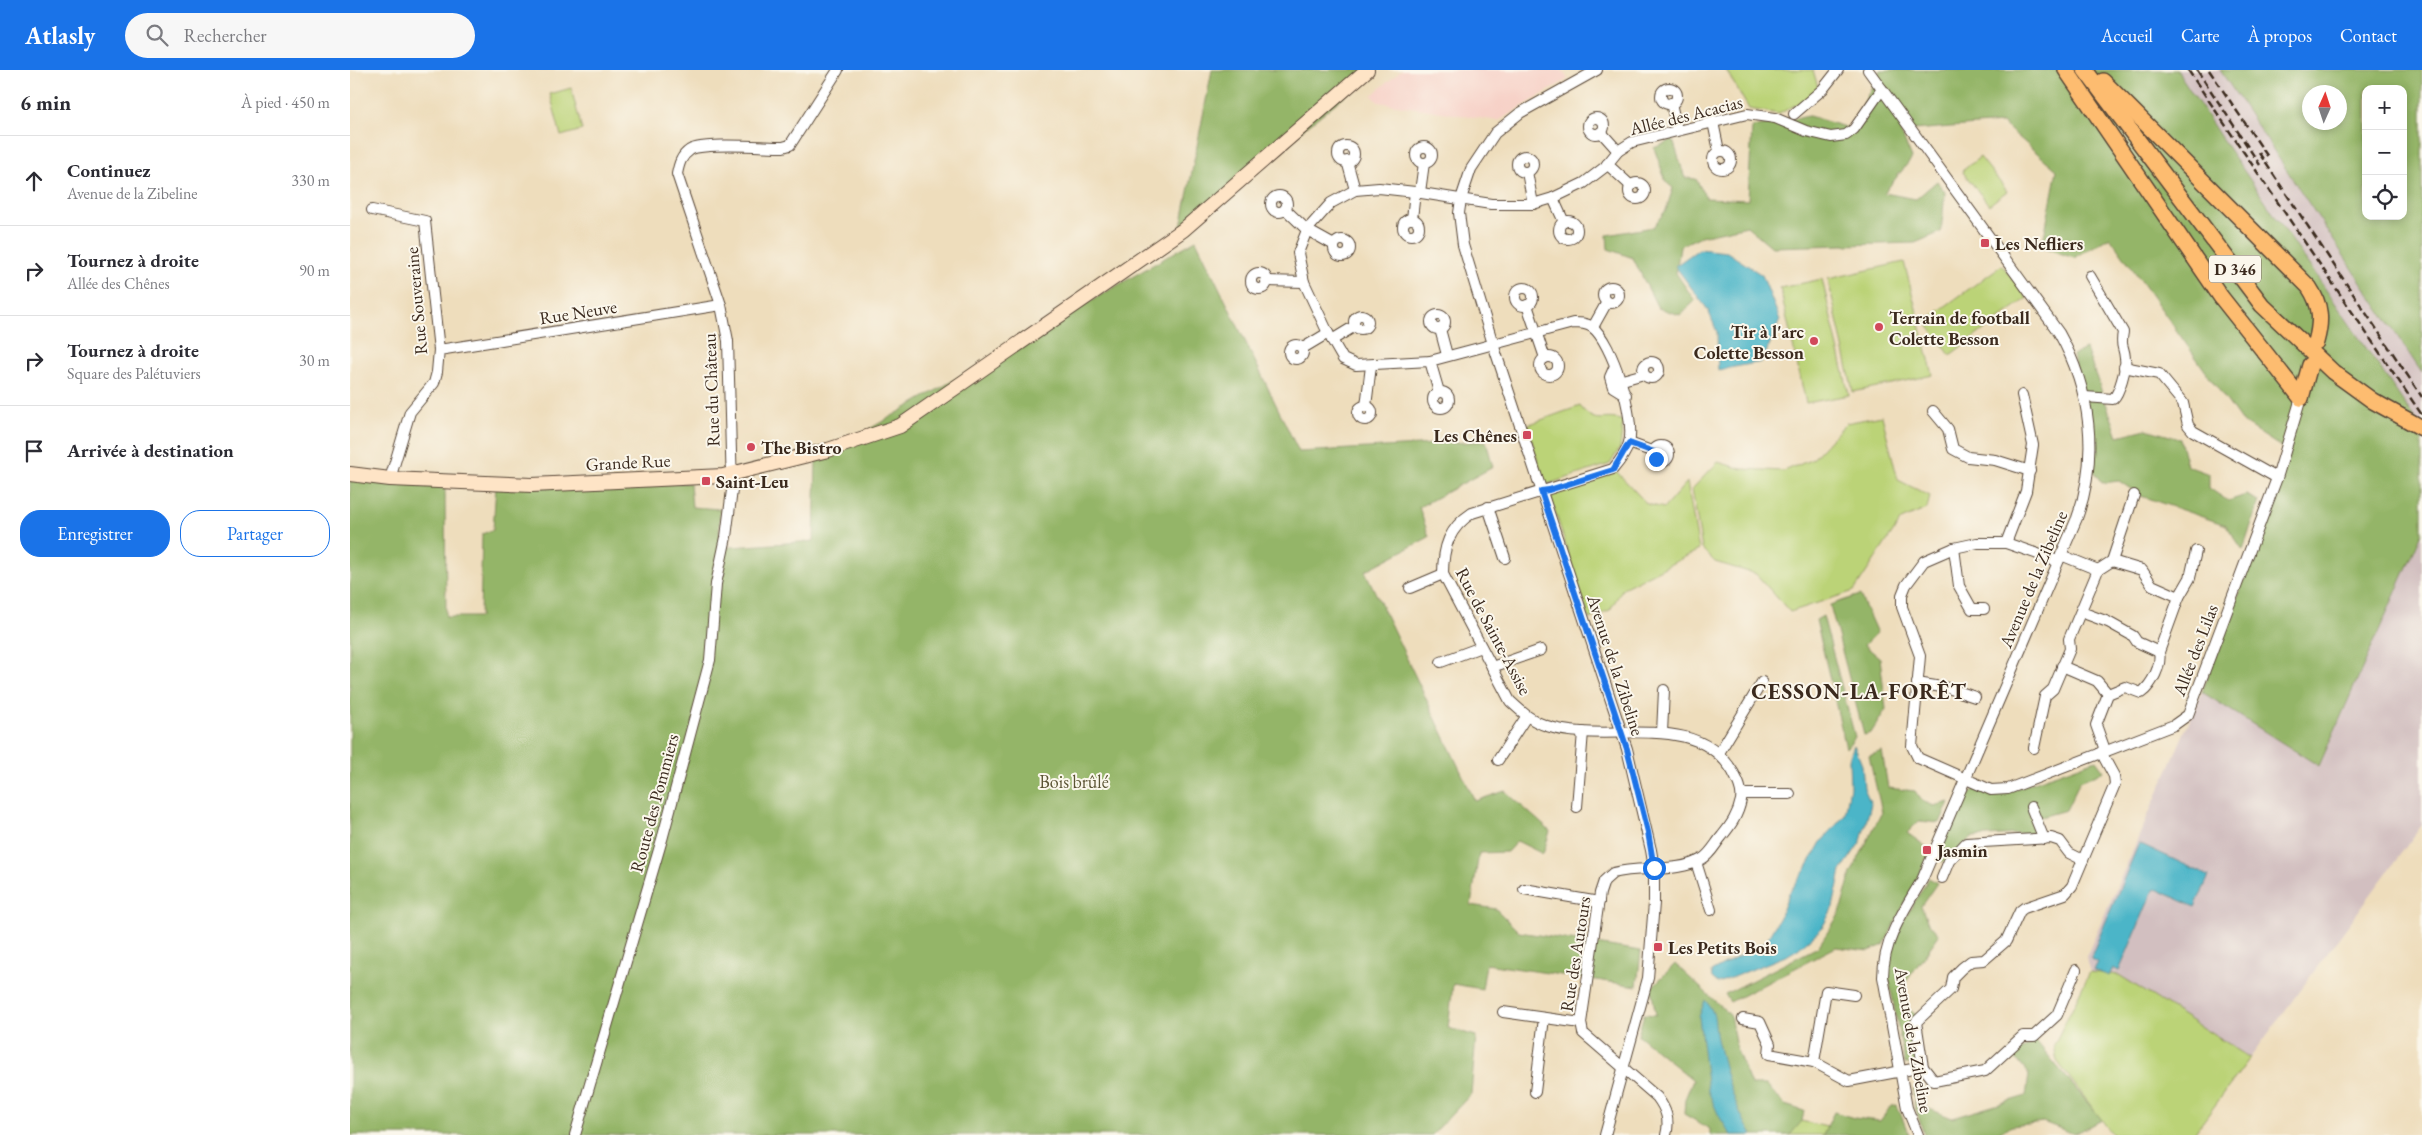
<!DOCTYPE html>
<html lang="fr">
<head>
<meta charset="utf-8">
<style>
	:root { --surface:#fff; --page:#f7f7f7; --text:#2b2b33; --muted:#7c7c81; --line:#e1e1e2; --accent:#1a73e8 }
	body { margin:0; font-family:"EB Garamond",serif; background:var(--page); color:var(--text) }
	.controls { position:absolute; right:15px; top:15px; display:grid; overflow:hidden; border-radius:10px; box-shadow:0 2px 8px #0003 }
	.controls button { width:45px; height:45px; display:grid; place-items:center; padding:0; border:0; border-bottom:1px solid var(--line); background:var(--surface); color:var(--text); font:25px sans-serif }
	.compass { position:absolute; left:1952px; top:15px; width:45px; height:45px; border-radius:50%; background:var(--surface); box-shadow:0 2px 8px #0003; rotate:3deg }
	.stop { position:absolute; width:15px; height:15px; margin:-11px; border:4px solid #1a73e8; border-radius:50%; background:#fff }
	.stop.end { background:#1a73e8; border-color:#fff; box-shadow:0 1px 5px #0008 }
	.list { margin:0; padding:0; list-style:none }
	h2 { display:flex; justify-content:space-between; align-items:center; height:65px; margin:0; padding:0 20px; font-size:21px }
	h2 small { font-size:16px; font-weight:400; color:var(--muted) }
	.list li { display:grid; grid-template-columns:32px 1fr auto; gap:15px; align-items:center; box-sizing:border-box; height:90px; padding:0 20px; border-top:1px solid var(--line) }
	.list b { display:block; font-size:19px; white-space:nowrap }
	.list p { margin:0; font-size:16px; white-space:nowrap; color:var(--muted) }
	.list em { font-size:16px; font-style:normal; color:var(--muted) }
	.actions { display:flex; gap:10px; padding:15px 20px }
	.actions a { flex:1; padding:11px 0; border:1px solid var(--accent); border-radius:20px; text-align:center; font-size:18px; color:var(--accent) }
	.actions .main { background:var(--accent); color:#fff }
	.icon { flex:none; width:28px; height:28px; fill:none; stroke:currentColor; stroke-width:2; stroke-linecap:round; stroke-linejoin:round }
	.map { position:relative; flex:none; width:2072px; height:1065px; overflow:hidden }
	header { display:flex; align-items:center; gap:30px; box-sizing:border-box; height:70px; padding:0 25px; background:var(--accent); color:#fff }
	header strong { font-size:24px }
	nav { display:flex; gap:28px; margin-inline-start:auto; font-size:18px }
	.search { width:350px; height:45px; background:var(--page); display:flex; align-items:center; gap:12px; box-sizing:border-box; padding:0 18px; border-radius:28px; color:var(--muted); font-size:19px }
	main { display:flex }
	aside { flex:1; background:var(--surface) }
	.map>svg:first-child { display:block }
</style>
</head>
<body>
<header>
<strong>Atlasly</strong>
<div class="search"><svg class="icon" aria-label="search" viewBox="0 0 24 24"><circle cx="10" cy="10" r="6"/><path d="M15 15l6 6"/></svg>Rechercher</div>
<nav><a>Accueil</a><a>Carte</a><a>À propos</a><a>Contact</a></nav>
</header>
<main>
<aside>
<h2>6 min<small>À pied · 450 m</small></h2>
<ul class="list">
<li><svg class="icon" aria-label="ahead" viewBox="0 0 24 24"><path d="M12 20V5M6 11l6-6 6 6"/></svg><div><b>Continuez</b><p>Avenue de la Zibeline</p></div><em>330 m</em></li>
<li><svg class="icon" aria-label="right" viewBox="0 0 24 24"><path d="M7 20v-9h11M14 6l5 5-5 5"/></svg><div><b>Tournez à droite</b><p>Allée des Chênes</p></div><em>90 m</em></li>
<li><svg class="icon" aria-label="right" viewBox="0 0 24 24"><path d="M7 20v-9h11M14 6l5 5-5 5"/></svg><div><b>Tournez à droite</b><p>Square des Palétuviers</p></div><em>30 m</em></li>
<li><svg class="icon" aria-label="arrive" viewBox="0 0 24 24"><path d="M6 21V4h12l-3 4 3 4H6"/></svg><div><b>Arrivée à destination</b></div></li>
</ul>
<div class="actions"><a class="main">Enregistrer</a><a>Partager</a></div>
</aside>
<div class="map">
<svg width="2072" height="1065" viewBox="0 0 2072 1065">
	<rect width="100%" height="100%" fill="#fbf7ec"/>
	<filter id="ink" filterUnits="userSpaceOnUse"><feTurbulence type="fractalNoise" baseFrequency=".02" numOctaves="2"/><feDisplacementMap in="SourceGraphic" scale="10" xChannelSelector="R" yChannelSelector="G"/><feConvolveMatrix kernelMatrix="1 2 1 2 8 2 1 2 1" color-interpolation-filters="sRGB"/></filter>
	<filter id="wash" filterUnits="userSpaceOnUse"><feTurbulence type="fractalNoise" baseFrequency=".0096" numOctaves="4" result="noise"/><feDisplacementMap in="SourceGraphic" scale="20" xChannelSelector="R" yChannelSelector="G"/><feGaussianBlur stdDeviation="1.12" result="paint"/><feColorMatrix in="noise" values="0 0 0 0 0 0 0 0 0 0 0 0 0 0 0 0 0 1.4 0 .05"/><feComposite in="paint" operator="in"/></filter>
	<g filter="url(#wash)">
		<rect width="100%" height="100%" fill="#eeddbc"/>
		<polygon fill="#f7d1c7" points="1052,0 1212,0 1218,9 1148,51 1028,32 1022,25"/>
		<g fill="#d2bfc0">
			<polygon points="1827,0 1870,0 2072,303 2072,359 1872,69"/>
			<polygon points="2072,463 2072,755 1900,988 1769,906 1740,902 1736,887 1852,622 1969,696"/>
		</g>
		<g fill="#bbd377" stroke="#7b7e4a">
			<polygon points="1376,0 1463,0 1468,17 1457,28 1429,44 1399,39"/>
			<polygon points="221,18 232,60 211,66 200,24"/>
			<polygon points="1630,87 1657,121 1639,135 1612,101"/>
			<polygon points="1554,192 1583,305 1503,322 1478,209"/>
			<polygon points="1652,195 1677,228 1600,285 1575,251"/>
			<polygon points="1472,209 1499,325 1456,333 1430,218"/>
			<path d="M 1230,336 C 1247,358 1252,343 1273,351 L 1270,378 L 1260,394 L 1195,415 L 1177,355 Z"/>
			<polygon points="1532,346 1548,410 1580,426 1577,439 1551,450 1504,521 1440,542 1406,504 1365,492 1352,479 1342,419 1368,392 1392,399 1434,401 1463,389 1496,353"/>
			<polygon points="1266,401 1297,434 1314,438 1337,412 1349,480 1273,518 1260,540 1239,549 1199,422"/>
			<polygon points="1740,902 1769,905 1900,988 1843,1065 1763,1065 1707,991 1704,975"/>
			<polygon points="1438,1048 1477,1057 1475,1065 1433,1065"/>
		</g>
		<g fill="#94b568" stroke="#687043" fill-rule="evenodd">
			<polygon points="862,0 1027,0 831,157"/>
			<polygon points="1530,0 1827,0 1872,69 2072,359 2072,463 1969,696 1852,622 1940,383 1891,351 1760,167 1724,188 1692,177 1707,100 1652,53 1550,61 1562,88 1534,123 1566,129 1587,111 1595,122 1591,162 1565,173 1422,177 1397,156 1351,166 1330,176 1326,203 1345,231 1330,245 1308,238 1283,188 1258,179 1257,165 1303,157 1316,140 1323,118 1316,112 1304,78 1323,70 1335,108 1346,109 1356,128 1398,130 1402,57 1459,46 1501,59"/>
			<path d="M 1870,0 L 2072,0 L 2072,303 ZM 2016,19 L 2053,19 L 2053,146 L 2016,146 ZM 1960,22 L 1990,22 L 1990,52 L 1960,52 Z"/>
			<polygon points="846,170 949,382 1136,371 1143,397 1069,437 1079,467 1015,501 1125,731 1155,721 1200,761 1193,784 1167,771 1157,782 1129,783 1121,835 1146,839 1169,862 1291,881 1287,916 1136,894 1132,919 1103,914 1098,958 1126,966 1121,1024 1082,1065 0,1065 0,409 95,417 96,547 130,547 132,464 143,460 146,416 340,413 342,437 370,439 369,478 464,471 466,390"/>
			<polygon points="1736,279 1768,366 1796,359 1830,369 1837,396 1859,404 1859,418 1878,431 1896,425 1909,431 1893,480 1876,455 1791,426 1769,411 1752,413 1743,401 1723,285"/>
			<polygon points="1510,525 1527,563 1514,575 1530,588 1536,639 1521,663 1514,665 1480,535"/>
			<polygon points="1473,546 1505,667 1496,678 1466,550"/>
			<polygon points="1532,681 1538,718 1565,721 1572,731 1584,736 1599,732 1590,753 1569,751 1557,763 1581,780 1534,875 1519,881 1486,877 1380,932 1375,924 1468,877 1490,843 1501,803 1532,742 1519,686"/>
			<polygon points="1746,690 1754,701 1730,711 1716,740 1683,749 1683,763 1622,767 1593,792 1588,789 1608,736 1625,719 1648,725"/>
			<polygon points="1579,808 1587,813 1571,836 1577,851 1589,865 1553,916 1552,934 1566,945 1569,994 1555,994 1536,894 1552,853"/>
			<polygon points="1325,894 1380,945 1386,978 1401,1015 1416,1015 1435,1035 1454,1041 1452,1051 1440,1065 1360,1065 1360,1059 1334,1044 1335,1029 1343,1010 1288,965 1294,944 1306,945 1301,918"/>
			<polygon points="1686,971 1752,1050 1724,1064 1693,1052 1662,1056 1641,1065 1574,1065 1565,1036 1563,1019 1572,1017 1577,1038 1602,1048 1676,1026 1679,1005 1663,985"/>
			<polygon points="1547,1035 1559,1065 1473,1065 1484,1042 1504,1048 1530,1051 1541,1036"/>
		</g>
		<g fill="#4bb5c8" stroke="#437073">
			<polygon points="1349,179 1377,182 1412,205 1430,250 1412,292 1368,300 1367,262 1358,240 1325,196"/>
			<polygon points="1504,675 1512,695 1514,718 1521,734 1511,771 1491,801 1483,837 1472,858 1448,879 1438,885 1368,913 1362,908 1361,902 1416,871 1430,847 1439,823 1456,799 1471,772 1495,745 1500,717 1499,689"/>
			<polygon points="1789,773 1859,806 1845,837 1804,818 1769,901 1763,898 1759,906 1744,900 1748,892 1742,889 1742,884"/>
			<path d="M 1355,930 C 1368,947 1363,949 1367,969 C 1375,1002 1384,1036 1402,1065 L 1381,1065 L 1369,1046 L 1358,1021 L 1349,947 Z"/>
		</g>
	</g>
	<g filter="url(#ink)">
		<g fill="none" stroke-linecap="round" stroke-linejoin="round">
			<defs>
				<g id="minor">
					<polyline points="1247,0 1170,43 1145,63 1121,99 1111,129 1109,143 1113,175 1143,274 1277,679 1301,780 1304,798 1304,833 1298,908 1255,1065"/>
					<path d="M 1518,0 L 1709,263 C 1741,320 1749,386 1727,448 L 1572,810 C 1554,840 1533,871 1533,907 L 1557,1038 L 1568,1065"/>
					<circle cx="1319" cy="26" r="8"/>
					<polyline points="1321,33 1327,60"/>
					<polyline points="1444,44 1473,19 1488,0"/>
					<circle cx="1246" cy="56" r="8"/>
					<polyline points="1363,52 1369,81"/>
					<polyline points="1251,62 1268,81"/>
					<circle cx="996" cy="84" r="8"/>
					<circle cx="1074" cy="85" r="8"/>
					<circle cx="1372" cy="90" r="9"/>
					<circle cx="1175" cy="94" r="8"/>
					<polyline points="997,91 1005,120"/>
					<polyline points="1257,94 1281,116"/>
					<polyline points="1177,102 1183,134"/>
					<circle cx="1287" cy="121" r="8"/>
					<polyline points="1070,122 1074,93"/>
					<circle cx="929" cy="134" r="8"/>
					<polyline points="1203,128 1214,152"/>
					<polyline points="935,139 957,160 984,175"/>
					<polyline points="22,140 75,151 89,280 87,302 84,313 60,342 40,409"/>
					<circle cx="1061" cy="157" r="8"/>
					<polyline points="1062,149 1065,122"/>
					<circle cx="1218" cy="160" r="9"/>
					<circle cx="992" cy="178" r="8"/>
					<circle cx="909" cy="211" r="8"/>
					<polyline points="916,211 954,212"/>
					<circle cx="1261" cy="225" r="8"/>
					<circle cx="1174" cy="227" r="9"/>
					<polyline points="1177,235 1195,288"/>
					<circle cx="1088" cy="252" r="7"/>
					<circle cx="1011" cy="252" r="7"/>
					<polyline points="1243,257 1257,232"/>
					<polyline points="1090,259 1097,285"/>
					<polyline points="982,270 1005,256"/>
					<circle cx="946" cy="282" r="7"/>
					<polyline points="953,278 978,263"/>
					<polyline points="89,280 371,235"/>
					<circle cx="1199" cy="296" r="9"/>
					<polyline points="1080,291 1089,322"/>
					<circle cx="1301" cy="300" r="8"/>
					<polyline points="1774,297 1809,304 1833,333 1838,355 1843,361 1927,408"/>
					<polyline points="1264,298 1260,307 1263,317 1276,325"/>
					<polyline points="1269,311 1294,304"/>
					<circle cx="1091" cy="330" r="8"/>
					<path d="M 1735,327 L 1763,329 C 1769,324 1777,297 1775,288 C 1774,275 1770,278 1773,262 L 1740,206"/>
					<circle cx="1015" cy="343" r="7"/>
					<polyline points="1016,336 1021,296"/>
					<polyline points="1583,341 1598,359 1603,379 1618,387 1645,390 1680,401"/>
					<polyline points="1279,373 1304,382"/>
					<circle cx="1311" cy="384" r="8"/>
					<polyline points="1138,437 1155,488"/>
					<polyline points="1656,473 1676,421 1683,375 1672,325"/>
					<polyline points="1604,478 1609,516 1622,539 1634,539"/>
					<polyline points="1711,485 1748,500"/>
					<polyline points="1708,491 1656,473 1627,473 1604,478 1574,491 1556,515 1552,525 1552,537 1570,586 1562,676 1568,688 1641,720 1658,719 1824,655 1838,645 1927,408 1951,328"/>
					<polyline points="1060,518 1093,504"/>
					<polyline points="1829,527 1840,508 1846,481"/>
					<polyline points="1731,542 1758,552 1783,566 1787,572 1809,582"/>
					<polyline points="1091,592 1131,577"/>
					<polyline points="1712,596 1747,611 1758,624"/>
					<polyline points="1142,597 1191,580"/>
					<polyline points="1567,613 1598,618 1625,627"/>
					<polyline points="1312,663 1314,620"/>
					<polyline points="1684,678 1695,626 1703,619 1720,579 1719,569 1748,500 1762,491 1784,425"/>
					<path d="M 1755,680 L 1746,655 L 1758,624 L 1775,617 L 1791,623 C 1802,615 1812,595 1809,582 L 1829,527 L 1802,515 L 1792,500 L 1762,491"/>
					<polyline points="1369,683 1412,612"/>
					<polyline points="1148,690 1176,647"/>
					<polyline points="1392,724 1440,724"/>
					<polyline points="1227,737 1233,662"/>
					<polyline points="1681,737 1694,769"/>
					<polyline points="1346,792 1361,840"/>
					<polyline points="1592,808 1599,791 1616,773 1701,768 1710,771 1719,783 1733,790"/>
					<polyline points="1174,819 1249,832"/>
					<polyline points="1153,942 1231,953"/>
					<polyline points="1393,949 1410,952 1420,974 1419,984 1464,992 1499,1011 1573,997 1566,952 1601,919 1603,907 1612,898 1621,891 1634,890 1656,871 1670,841 1674,838 1715,824 1722,816 1765,714 1764,706 1751,682"/>
					<polyline points="1464,992 1476,921 1504,925"/>
					<polyline points="1573,997 1584,1011 1635,1001 1673,966 1684,966 1707,945 1726,900"/>
					<polyline points="1185,1022 1194,948"/>
					<path d="M 225,1065 L 313,766 L 360,590 L 366,514 L 376,467 L 382,420 L 378,271 L 371,235 L 327,104 C 329,94 331,86 340,80 C 354,72 414,77 433,77 L 440,75 L 488,0"/>
					<path d="M 1316,1065 C 1320,1050 1316,1039 1307,1027 L 1233,963 L 1231,953 L 1250,823 L 1254,811 L 1263,803 C 1291,795 1326,804 1352,789 C 1360,785 1366,773 1372,766 C 1381,755 1388,745 1391,730 C 1393,721 1388,711 1383,702 C 1345,638 1256,676 1197,656 C 1181,651 1172,642 1160,631 L 1093,504 C 1093,477 1099,458 1122,443 L 1263,399 C 1269,392 1276,383 1279,373 C 1286,349 1262,271 1242,257 C 1236,253 1230,253 1223,253 L 1080,291 L 1006,295 L 993,289 L 978,263 L 954,212 L 948,183 L 957,160 L 981,133 L 1005,120 L 1029,118 L 1065,122 L 1141,134 L 1183,134 L 1203,128 L 1234,113 L 1255,97 L 1268,81 L 1282,72 L 1397,44 L 1425,48 L 1456,61 L 1481,67 L 1496,65 L 1504,59 L 1532,19"/>
				</g>
				<polyline id="secondary" points="0,404 40,409 182,415 373,406 478,380 550,356 833,160 1017,0"/>
				<g id="primary">
					<polyline points="1716,0 1871,227 1951,328"/>
					<polyline points="1735,0 1912,235 1983,302 2023,331 2072,358"/>
					<path d="M 1753,11 L 1959,217 C 1971,235 1972,250 1966,272"/>
					<polyline points="1951,328 1960,295"/>
				</g>
			</defs>
			<use href="#minor" stroke="#564536" stroke-width="12"/>
			<use href="#secondary" stroke="#564536" stroke-width="16"/>
			<use href="#primary" stroke="#564536" stroke-width="18"/>
			<use href="#minor" stroke="#fff" stroke-width="10"/>
			<use href="#secondary" stroke="#fee4c6" stroke-width="14"/>
			<use href="#primary" stroke="#fdbc70" stroke-width="15"/>
			<g stroke="#3b2a1e" stroke-width="2.5" stroke-dasharray="8 4" stroke-linecap="butt">
				<polyline points="1838,0 2072,345"/>
				<polyline points="1847,0 1910,95"/>
				<polyline points="1859,0 1918,87"/>
				<polyline points="1909,83 2072,327"/>
			</g>
		</g>
	</g>
	<g fill="none" stroke-linecap="round" stroke-linejoin="round" filter="url(#ink)">
		<polyline stroke="#1a73e8" stroke-width="6" points="1304,798 1298,762 1277,679 1191,421 1199,420 1263,400 1279,373 1304,382 1306,389"/>
	</g>
	<g fill="#d1495b" stroke="#fbf7ec" stroke-width="2">
		<rect x="1630" y="168" width="10" height="10" rx="2.5"/>
		<circle cx="1529" cy="257" r="5"/>
		<circle cx="1464" cy="271" r="5"/>
		<rect x="1172" y="360" width="10" height="10" rx="2.5"/>
		<circle cx="401" cy="377" r="5"/>
		<rect x="351" y="406" width="10" height="10" rx="2.5"/>
		<rect x="1572" y="775" width="10" height="10" rx="2.5"/>
		<rect x="1303" y="872" width="10" height="10" rx="2.5"/>
	</g>
	<g text-anchor="middle" dominant-baseline="central" stroke-width="4" stroke-linejoin="round" paint-order="stroke">
		<rect fill="#fbf7ec" stroke="#75685c" stroke-width="1" x="1859" y="185.5" width="52" height="27" rx="4"/>
		<g font-size="16" font-weight="bold" fill="#3b2a1e">
			<text x="1885" y="199">D 346</text>
		</g>
		<g font-size="18" fill="#3b2a1e" stroke="#fbf7ec">
			<text transform="translate(1336 45) rotate(-14)">Allée des Acacias</text>
			<text transform="translate(66 231) rotate(-95)">Rue Souveraine</text>
			<text transform="translate(228 242) rotate(-9)">Rue Neuve</text>
			<text transform="translate(361 320) rotate(-92)">Rue du Château</text>
			<text transform="translate(278 392) rotate(-3)">Grande Rue</text>
			<text transform="translate(1683 509) rotate(-67)">Avenue de la Zibeline</text>
			<text transform="translate(1144 561) rotate(62)">Rue de Sainte-Assise</text>
			<text transform="translate(1845 580) rotate(-69)">Allée des Lilas</text>
			<text transform="translate(1266 595) rotate(72)">Avenue de la Zibeline</text>
			<text transform="translate(304 733) rotate(-75)">Route des Pommiers</text>
			<text transform="translate(1225 884) rotate(-81)">Rue des Autours</text>
			<text transform="translate(1564 970) rotate(80)">Avenue de la Zibeline</text>
		</g>
		<g font-size="18" font-weight="bold" fill="#3b2a1e" stroke="#fbf7ec" text-anchor="start">
			<text x="1645" y="173">Les Nefliers</text>
			<text x="1539" y="247">Terrain de football<tspan x="1539" dy="21">Colette Besson</tspan></text>
			<text x="1454" y="261" text-anchor="end">Tir à l'arc<tspan x="1454" dy="21">Colette Besson</tspan></text>
			<text x="1167" y="365" text-anchor="end">Les Chênes</text>
			<text x="411" y="377">The Bistro</text>
			<text x="366" y="411">Saint-Leu</text>
			<text x="1587" y="780">Jasmin</text>
			<text x="1318" y="877">Les Petits Bois</text>
		</g>
		<g font-size="18" fill="#5b5434" stroke="#fbf7ec">
			<text x="724" y="711">Bois brûlé</text>
		</g>
		<g font-size="22" font-weight="bold" letter-spacing="1" fill="#3b2a1e" stroke="#fbf7ec">
			<text x="1509" y="621">CESSON-LA-FORÊT</text>
		</g>
	</g>
</svg>
<div class="controls">
<button>+</button>
<button>−</button>
<button><svg class="icon" aria-label="locate" viewBox="0 0 24 24"><circle cx="12" cy="12" r="6"/><path d="M12 2v4M12 18v4M2 12h4M18 12h4"/></svg></button>
</div>
<svg class="compass" viewBox="-18 -18 36 36"><path d="M0-13l5 13h-10z" fill="#e53935"/><path d="M0 13l5-13h-10z" fill="#7c7c81"/></svg>
<div class="stop" style="left:1304px;top:798px"></div>
<div class="stop end" style="left:1306px;top:389px"></div>
</div>
</main>
</body>
</html>
